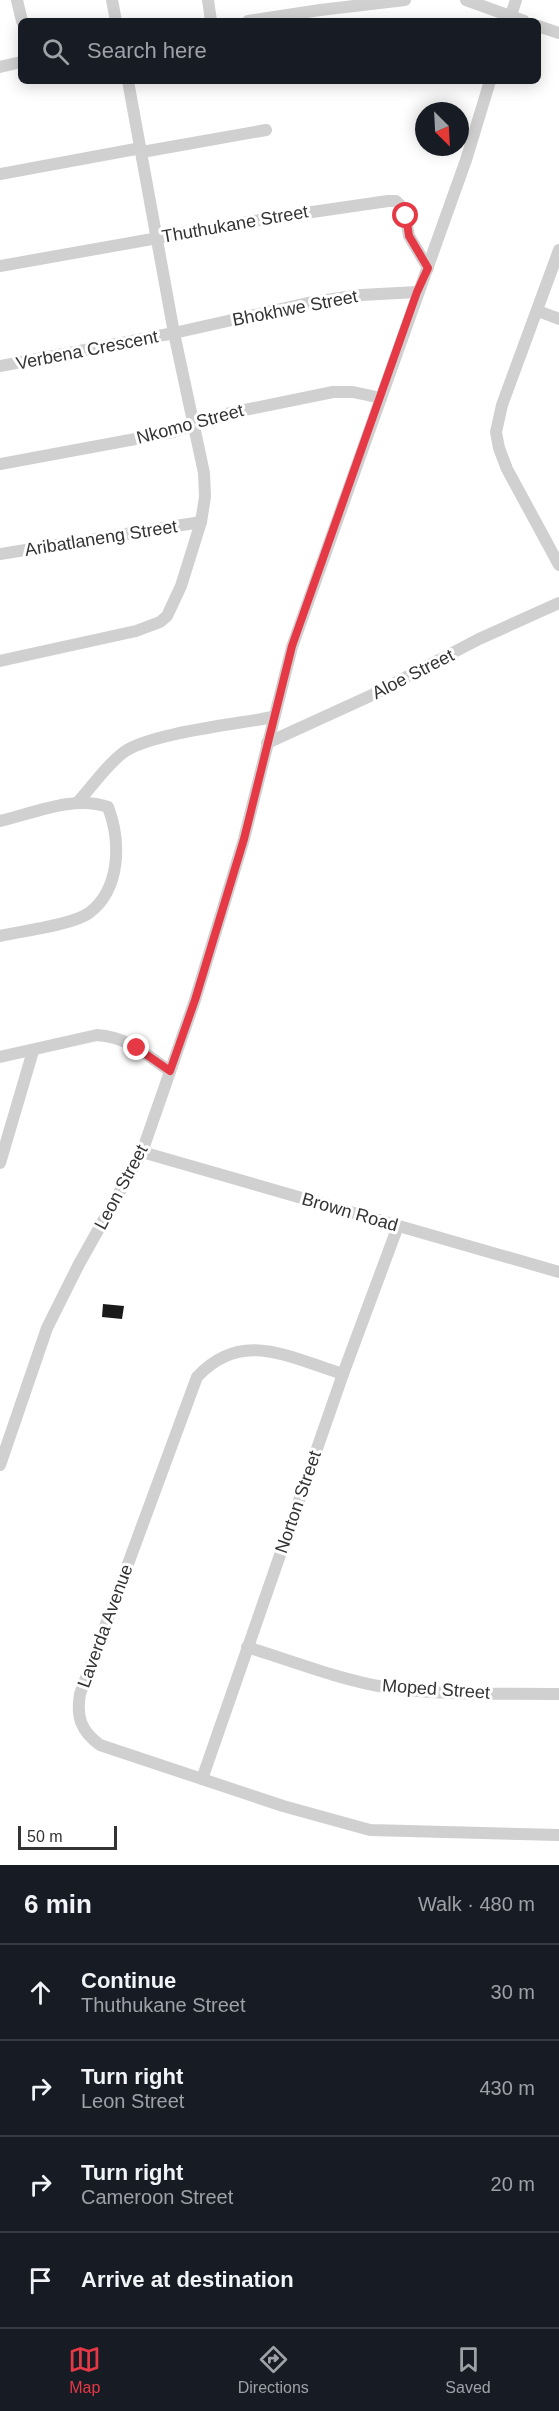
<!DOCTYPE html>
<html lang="en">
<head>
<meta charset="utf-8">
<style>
	:root { --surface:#171b24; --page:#242831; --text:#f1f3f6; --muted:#9ea1a6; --line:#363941; --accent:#e63946 }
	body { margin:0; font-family:Helvetica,sans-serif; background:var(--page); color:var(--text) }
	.compass { position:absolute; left:415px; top:102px; width:54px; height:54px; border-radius:50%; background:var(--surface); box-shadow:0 3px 15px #0003; rotate:156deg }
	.scale { position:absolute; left:18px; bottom:15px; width:99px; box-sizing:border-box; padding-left:6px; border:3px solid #333; border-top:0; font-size:16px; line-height:21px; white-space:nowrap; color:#333; -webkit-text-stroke:4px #fff; paint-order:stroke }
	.stop { position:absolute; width:18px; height:18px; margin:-14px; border:4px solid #e63946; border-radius:50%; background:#fff }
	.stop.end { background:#e63946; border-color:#fff; box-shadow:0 2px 6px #0008 }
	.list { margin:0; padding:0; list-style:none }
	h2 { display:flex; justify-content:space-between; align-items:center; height:78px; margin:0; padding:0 24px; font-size:26px }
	h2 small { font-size:20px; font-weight:400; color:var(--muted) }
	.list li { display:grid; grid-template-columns:39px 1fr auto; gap:18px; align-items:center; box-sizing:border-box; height:96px; padding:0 24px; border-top:2px solid var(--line) }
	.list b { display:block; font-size:22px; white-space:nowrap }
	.list p { margin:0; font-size:20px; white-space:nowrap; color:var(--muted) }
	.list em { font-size:20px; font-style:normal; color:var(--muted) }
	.icon { flex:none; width:33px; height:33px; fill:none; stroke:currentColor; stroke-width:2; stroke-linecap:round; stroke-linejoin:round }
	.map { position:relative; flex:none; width:559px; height:1865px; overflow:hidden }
	.search { position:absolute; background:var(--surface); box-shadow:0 3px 15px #0003; left:18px; right:18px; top:18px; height:66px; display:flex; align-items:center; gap:15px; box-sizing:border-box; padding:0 21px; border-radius:9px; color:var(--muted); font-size:22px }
	.sheet { height:462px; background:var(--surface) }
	nav { display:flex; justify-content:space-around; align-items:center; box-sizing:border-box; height:84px; border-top:2px solid var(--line); background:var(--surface); font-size:16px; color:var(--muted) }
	nav a { display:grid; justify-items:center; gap:3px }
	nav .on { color:var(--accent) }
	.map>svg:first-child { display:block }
</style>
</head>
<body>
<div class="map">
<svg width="559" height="1865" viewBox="0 0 559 1865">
	<rect width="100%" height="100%" fill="#fff"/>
	<polygon fill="#1a1a1a" points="103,1304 124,1306 122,1319 102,1317"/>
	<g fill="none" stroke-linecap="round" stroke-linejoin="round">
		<g stroke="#d0d0d0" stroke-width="12">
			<polyline points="17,0 22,21"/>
			<polyline points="112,0 116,21"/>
			<polyline points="208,0 211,21"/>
			<polyline points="466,0 524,21"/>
			<polyline points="248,21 320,10 405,0"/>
			<polyline points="509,21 516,0"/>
			<polyline points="538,26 559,33"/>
			<polyline points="0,67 21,62"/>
			<polyline points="142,152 266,130"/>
			<polyline points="0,174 141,148"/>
			<polyline points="559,250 502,405 496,432 499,448 507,469 559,565"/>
			<polyline points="0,266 271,218 388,201 396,201 404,209 409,236 428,268"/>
			<polyline points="538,311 559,319"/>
			<polyline points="0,366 174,333 312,302 361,295 417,292"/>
			<polyline points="0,464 173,432 230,413 333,392 353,392 381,398"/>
			<polyline points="0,554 201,522"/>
			<polyline points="0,661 136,631 160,622 167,616 181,586 201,522 205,497 204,473 174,333 128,81"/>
			<polyline points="267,743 370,696 479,639 559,603"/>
			<path d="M 77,803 C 93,786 106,765 124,752 C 150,733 238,724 273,717"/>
			<path d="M 0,821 C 34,813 74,795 108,807 C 121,841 121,889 89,913 C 72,925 22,931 0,936"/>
			<path d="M 0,1057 L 97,1035 C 128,1037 145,1054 170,1071"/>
			<polyline points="142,1152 559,1272"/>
			<polyline points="0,1163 33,1051"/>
			<path d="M 343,1374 C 290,1358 242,1328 197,1377 L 80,1694 C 76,1717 81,1731 100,1745 L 283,1806 L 370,1830 L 559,1835"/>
			<polyline points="0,1465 47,1328 79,1264 142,1152 195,1000 244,839 292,647 466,160 490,81"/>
			<path d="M 247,1647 C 292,1661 338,1679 384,1687 C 441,1696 501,1693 559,1694"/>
			<polyline points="202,1779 343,1374 398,1226"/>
		</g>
	</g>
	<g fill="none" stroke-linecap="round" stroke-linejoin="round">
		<polyline stroke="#e63946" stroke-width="8" points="137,1048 170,1071 195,1000 244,839 292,646 417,292 428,268 409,236 406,216"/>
	</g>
	<g text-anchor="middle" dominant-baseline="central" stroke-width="6" stroke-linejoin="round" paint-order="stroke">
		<g font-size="18" fill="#333" stroke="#fff">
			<text transform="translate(235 224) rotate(-10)">Thuthukane Street</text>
			<text transform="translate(295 308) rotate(-11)">Bhokhwe Street</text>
			<text transform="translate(87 350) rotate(-11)">Verbena Crescent</text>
			<text transform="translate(190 424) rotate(-15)">Nkomo Street</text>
			<text transform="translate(101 538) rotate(-9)">Aribatlaneng Street</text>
			<text transform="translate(413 674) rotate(-27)">Aloe Street</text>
			<text transform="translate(121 1187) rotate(-62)">Leon Street</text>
			<text transform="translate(350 1212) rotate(16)">Brown Road</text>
			<text transform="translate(298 1502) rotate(-71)">Norton Street</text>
			<text transform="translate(105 1626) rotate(-70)">Laverda Avenue</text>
			<text transform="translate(436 1689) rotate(4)">Moped Street</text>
		</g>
	</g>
</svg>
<svg class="compass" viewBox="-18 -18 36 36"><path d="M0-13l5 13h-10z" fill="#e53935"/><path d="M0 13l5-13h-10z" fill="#9ea1a6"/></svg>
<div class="scale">50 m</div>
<div class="stop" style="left:406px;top:216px"></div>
<div class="stop end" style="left:137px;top:1048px"></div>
<div class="search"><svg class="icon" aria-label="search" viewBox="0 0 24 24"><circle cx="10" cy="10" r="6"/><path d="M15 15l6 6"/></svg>Search here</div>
</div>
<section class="sheet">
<h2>6 min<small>Walk · 480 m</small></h2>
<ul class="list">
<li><svg class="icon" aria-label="ahead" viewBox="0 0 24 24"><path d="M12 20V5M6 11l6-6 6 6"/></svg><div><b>Continue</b><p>Thuthukane Street</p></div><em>30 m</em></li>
<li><svg class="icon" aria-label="right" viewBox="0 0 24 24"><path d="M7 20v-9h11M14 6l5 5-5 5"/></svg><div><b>Turn right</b><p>Leon Street</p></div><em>430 m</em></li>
<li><svg class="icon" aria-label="right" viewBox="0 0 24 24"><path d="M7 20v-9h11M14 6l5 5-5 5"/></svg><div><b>Turn right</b><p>Cameroon Street</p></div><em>20 m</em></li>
<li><svg class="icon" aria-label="arrive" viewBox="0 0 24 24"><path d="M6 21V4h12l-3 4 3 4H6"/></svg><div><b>Arrive at destination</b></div></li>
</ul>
</section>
<nav>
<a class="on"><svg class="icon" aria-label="map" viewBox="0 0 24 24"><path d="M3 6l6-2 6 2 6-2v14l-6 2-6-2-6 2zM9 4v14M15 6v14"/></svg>Map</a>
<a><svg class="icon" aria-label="directions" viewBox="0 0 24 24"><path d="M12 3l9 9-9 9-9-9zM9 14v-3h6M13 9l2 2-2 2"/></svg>Directions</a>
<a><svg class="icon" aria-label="saved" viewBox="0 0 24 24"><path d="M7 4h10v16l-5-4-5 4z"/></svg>Saved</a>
</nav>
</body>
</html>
